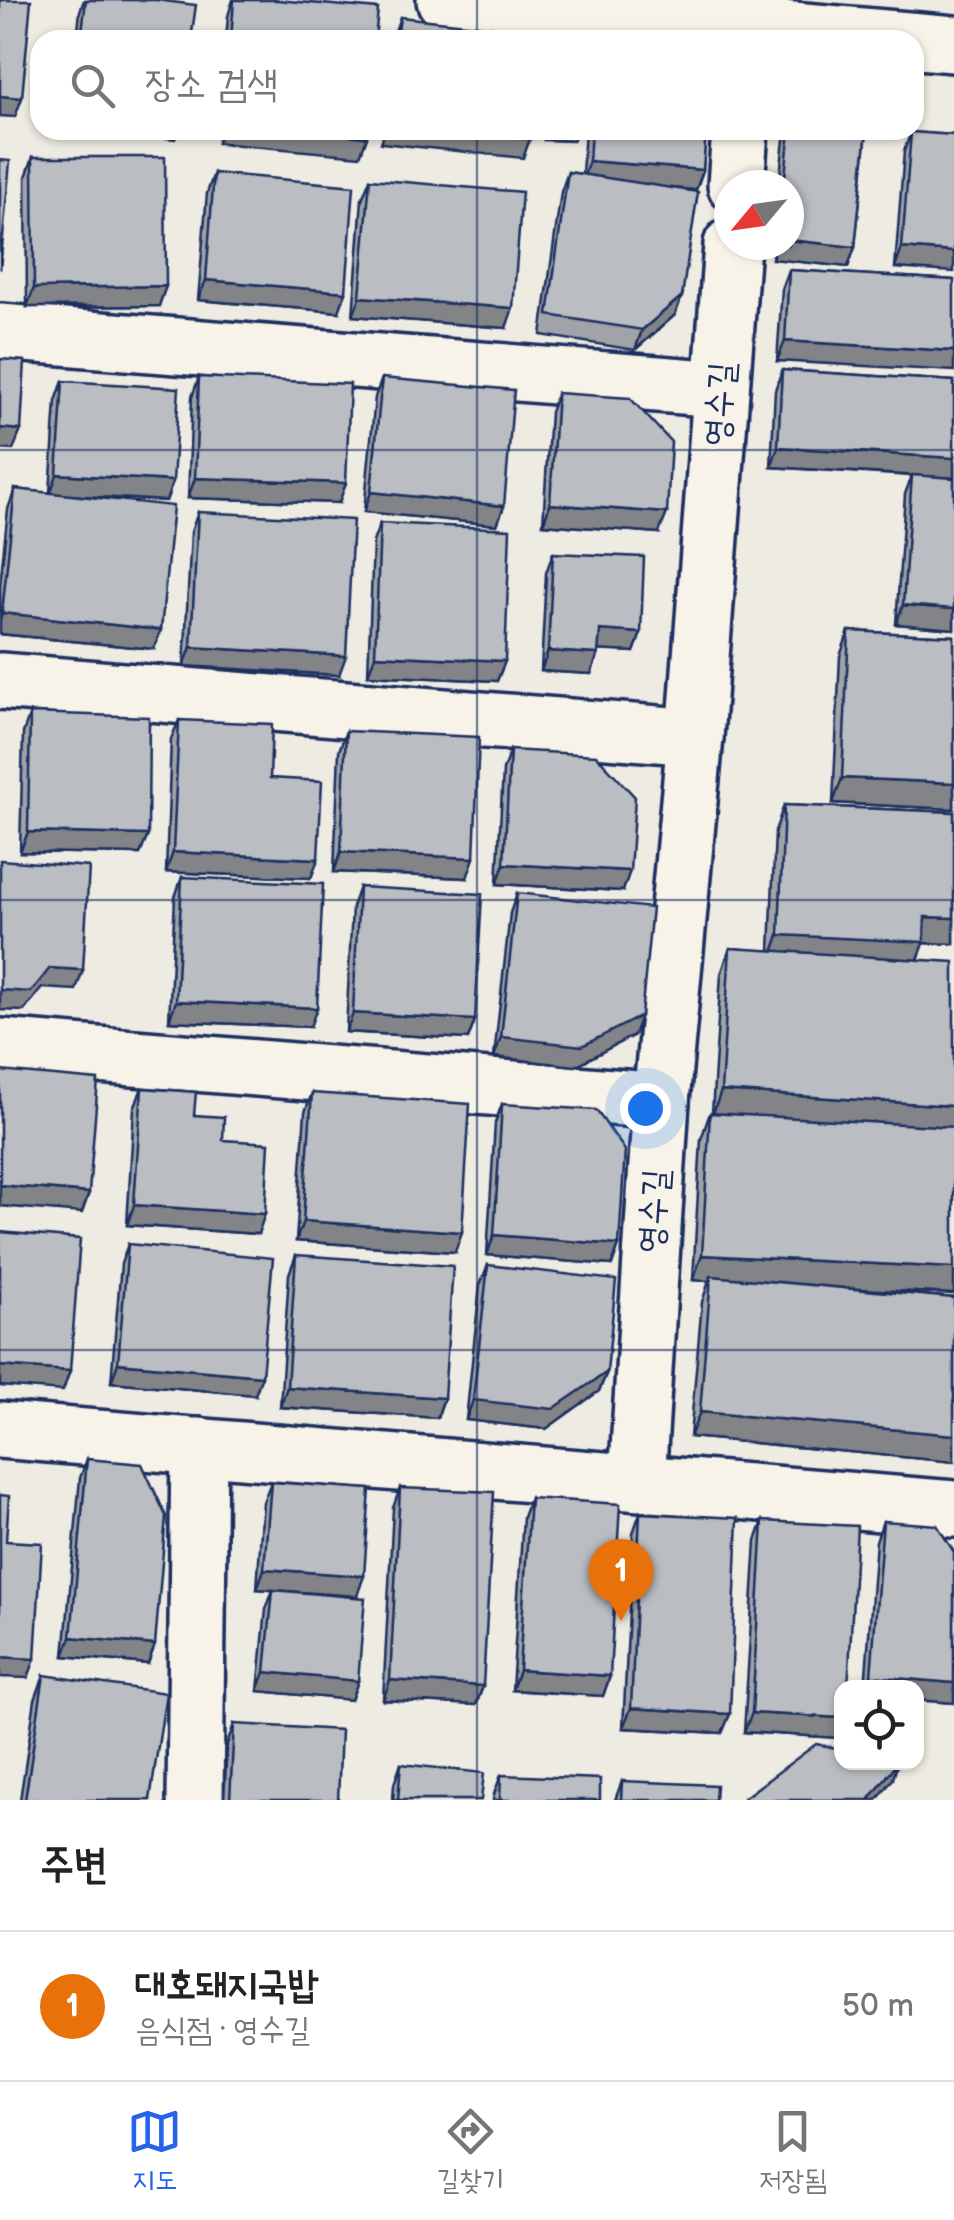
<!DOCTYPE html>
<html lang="ko">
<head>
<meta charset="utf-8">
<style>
	:root { --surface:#fff; --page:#f6f6f6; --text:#222; --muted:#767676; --line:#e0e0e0; --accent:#2563eb }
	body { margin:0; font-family:"Balsamiq Sans","Poor Story",sans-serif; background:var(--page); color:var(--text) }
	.controls { position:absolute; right:30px; bottom:30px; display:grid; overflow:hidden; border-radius:20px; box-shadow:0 2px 8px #0004 }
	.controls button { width:90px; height:90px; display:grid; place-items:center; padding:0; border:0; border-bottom:2px solid var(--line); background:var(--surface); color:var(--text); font:50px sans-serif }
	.compass { position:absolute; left:714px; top:170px; width:90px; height:90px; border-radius:50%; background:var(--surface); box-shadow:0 2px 8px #0004; rotate:241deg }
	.you { position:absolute; left:645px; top:1108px; width:35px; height:35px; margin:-25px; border:8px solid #fff; border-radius:50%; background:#1a73e8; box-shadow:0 0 0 15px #1a73e833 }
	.badge { display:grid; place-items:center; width:65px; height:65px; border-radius:50%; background:var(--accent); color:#fff; font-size:32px; font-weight:700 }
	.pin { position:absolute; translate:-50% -82px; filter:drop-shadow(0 2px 5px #0008) }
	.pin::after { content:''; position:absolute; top:52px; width:35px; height:30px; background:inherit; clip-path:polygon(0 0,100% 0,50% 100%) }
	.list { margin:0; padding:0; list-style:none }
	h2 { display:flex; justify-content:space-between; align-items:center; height:130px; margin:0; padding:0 40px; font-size:42px }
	h2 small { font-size:32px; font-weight:400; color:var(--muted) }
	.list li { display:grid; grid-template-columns:65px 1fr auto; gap:30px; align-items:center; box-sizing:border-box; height:150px; padding:0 40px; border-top:2px solid var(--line) }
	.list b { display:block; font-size:38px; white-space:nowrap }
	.list p { margin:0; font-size:32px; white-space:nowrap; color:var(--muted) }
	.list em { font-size:32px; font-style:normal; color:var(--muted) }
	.icon { flex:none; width:55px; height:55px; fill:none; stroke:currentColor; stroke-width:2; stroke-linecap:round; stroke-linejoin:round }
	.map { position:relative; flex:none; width:954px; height:1800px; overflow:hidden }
	.search { position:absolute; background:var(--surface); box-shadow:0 2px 8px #0004; left:30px; right:30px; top:30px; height:110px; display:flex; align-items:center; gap:25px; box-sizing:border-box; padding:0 35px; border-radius:30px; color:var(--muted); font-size:38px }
	.sheet { height:280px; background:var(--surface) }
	nav { display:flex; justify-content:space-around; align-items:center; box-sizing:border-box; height:140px; border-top:2px solid var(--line); background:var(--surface); font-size:28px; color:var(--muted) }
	nav a { display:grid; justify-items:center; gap:5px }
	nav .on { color:var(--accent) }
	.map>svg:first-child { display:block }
</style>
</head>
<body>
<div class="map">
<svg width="954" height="1800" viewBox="0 0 954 1800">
	<rect width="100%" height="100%" fill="#eeebe2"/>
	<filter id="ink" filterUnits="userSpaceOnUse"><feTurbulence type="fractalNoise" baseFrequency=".01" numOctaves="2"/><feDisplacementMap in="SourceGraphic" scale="20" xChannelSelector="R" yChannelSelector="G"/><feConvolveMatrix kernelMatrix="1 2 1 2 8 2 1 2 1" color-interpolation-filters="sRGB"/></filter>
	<g filter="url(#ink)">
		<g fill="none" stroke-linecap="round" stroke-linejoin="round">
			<defs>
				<g id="minor">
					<polyline points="445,0 954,44"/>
					<polyline points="736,185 740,130"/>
					<polyline points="0,332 721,389"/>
					<polyline points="0,681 695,737"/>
					<polyline points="0,1047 661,1101"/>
					<polyline points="0,1430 954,1509"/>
					<polyline points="637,1481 661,1101 695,737 732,245"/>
					<polyline points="195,1800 199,1446"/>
				</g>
			</defs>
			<use href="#minor" stroke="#1b2f5e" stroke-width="62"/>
			<use href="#minor" stroke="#f7f3e8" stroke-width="55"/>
		</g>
		<g fill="#a0a3a7" stroke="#1b2f5e" stroke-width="2.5">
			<polygon points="84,0 156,0 191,40 52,40 53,36 77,39 80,11"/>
			<polygon points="233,0 277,0 375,40 226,40 228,16"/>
			<polygon points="400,17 540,40 392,40"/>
			<polygon points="585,130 706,130 703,170 696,190 671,188 682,296 675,315 635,350 541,335 561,192 568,172 582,174"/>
			<polygon points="785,130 867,130 855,247 848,267 772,259 773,245 789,245 789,185 779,185"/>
			<polygon points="911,132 954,135 895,268 904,151"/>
			<polygon points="33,157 159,306 27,307 26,177"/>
			<polygon points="214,173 339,312 198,300 207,193"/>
			<polygon points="370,179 506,328 353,316 362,199"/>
			<polygon points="789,270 954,280 777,361 782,289"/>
			<polygon points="782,370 954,381 954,629 896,624 905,494 912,476 771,467 775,390"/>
			<polygon points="199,377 339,503 188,498 192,397"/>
			<polygon points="382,378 504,506 497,525 364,512 375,397"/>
			<polygon points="63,381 173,481 166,501 78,496 154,649 0,634 0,585 8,509 15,489 50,493 56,401"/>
			<polygon points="557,393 659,533 543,524 550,412"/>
			<polygon points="198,512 339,675 184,666 191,532"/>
			<polygon points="380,523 505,661 497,681 368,675 373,542"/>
			<polygon points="553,553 641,633 634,652 598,650 591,674 541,671 546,573"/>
			<polygon points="849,631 954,636 954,809 833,803 840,656"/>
			<polygon points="30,713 148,835 140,854 20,852 23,733"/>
			<polygon points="179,720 270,778 318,859 311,878 166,872 171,739"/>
			<polygon points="346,731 467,878 334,872 339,751"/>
			<polygon points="510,750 623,891 497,884 503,770"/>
			<polygon points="784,805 954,812 954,944 924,943 918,960 954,1294 851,1289 954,1298 954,1462 690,1437 702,1302 709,1281 693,1280 701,1139 710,1113 712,1113 721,974 730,948 770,951 775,831"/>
			<polygon points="182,877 310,1027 169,1021 175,897"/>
			<polygon points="359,887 475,1020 468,1039 346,1032 352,907"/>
			<polygon points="517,893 634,1035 575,1066 494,1057 510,913"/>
			<polygon points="142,1088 194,1115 223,1140 258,1234 127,1225 134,1108"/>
			<polygon points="312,1093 455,1252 296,1241 305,1112"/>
			<polygon points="502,1104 619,1245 612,1265 487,1255 495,1123"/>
			<polygon points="128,1244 255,1395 111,1382 121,1264"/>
			<polygon points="296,1255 444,1398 437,1418 280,1407 289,1274"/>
			<polygon points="488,1265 607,1372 599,1391 546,1429 466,1420 480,1285"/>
			<polygon points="87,1459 148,1664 64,1656 80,1478"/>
			<polygon points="271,1482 357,1596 292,1591 358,1681 351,1700 258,1691 266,1609 273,1590 257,1589 263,1502"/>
			<polygon points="400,1488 483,1686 476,1705 383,1700 393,1508"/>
			<polygon points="530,1498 610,1676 603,1696 512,1690 523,1517"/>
			<polygon points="640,1513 730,1714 722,1733 623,1728 633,1533"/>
			<polygon points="763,1521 839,1738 744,1732 756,1541"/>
			<polygon points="883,1521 954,1552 954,1703 916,1700 916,1688 865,1688 876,1541"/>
			<polygon points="44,1675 150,1800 20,1800 35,1700"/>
			<polygon points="234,1724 338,1800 224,1800 227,1744"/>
			<polygon points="401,1764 481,1800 393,1800 394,1784"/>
			<polygon points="501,1775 600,1800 493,1800 494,1794"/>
			<polygon points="622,1781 715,1800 615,1800"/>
		</g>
		<g fill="#828488" stroke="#1b2f5e" stroke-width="2.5">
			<polygon points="0,96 22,98 15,117 0,116"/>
			<polygon points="95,130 178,130 175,139"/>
			<polygon points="222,130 292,130 367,137 360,156 217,143"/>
			<polygon points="385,130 450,130 530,139 523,158 381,143"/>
			<polygon points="548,130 577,130 573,141 544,140"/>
			<polygon points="589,161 703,170 696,190 582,181"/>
			<polygon points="789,240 855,247 848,267 772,259 776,245 789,245"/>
			<polygon points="902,248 954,252 954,272 895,268"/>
			<polygon points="206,280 346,292 339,312 198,300"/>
			<polygon points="166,286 159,306 27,307 34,288"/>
			<polygon points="682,296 675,315 635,350 642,330"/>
			<polygon points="360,297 513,308 506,328 353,316"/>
			<polygon points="785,341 954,351 954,371 777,361"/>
			<polygon points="0,428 21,430 13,450 0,449"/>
			<polygon points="778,447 954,458 954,478 771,467"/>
			<polygon points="57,474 173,481 166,501 50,494"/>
			<polygon points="195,478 346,483 339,503 188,498"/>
			<polygon points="371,492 504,506 497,525 364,512"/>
			<polygon points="550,504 667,513 659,533 543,524"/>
			<polygon points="903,605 954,609 954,629 896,624"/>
			<polygon points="2,613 161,630 154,649 0,634 0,620"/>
			<polygon points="600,630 641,633 634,652 592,650"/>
			<polygon points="191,647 346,656 339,675 184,666"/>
			<polygon points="548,651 598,654 591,674 541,671"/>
			<polygon points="375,655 505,661 497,681 368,675"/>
			<polygon points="842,778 954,783 954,809 833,803"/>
			<polygon points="28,832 148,835 140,854 20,852"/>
			<polygon points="173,852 318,859 311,878 166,872"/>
			<polygon points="341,852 474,858 467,878 334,872"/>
			<polygon points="504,864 630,871 623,891 497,884"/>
			<polygon points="925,917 954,918 954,944 924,943 915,967 770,961 779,935"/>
			<polygon points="50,968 83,970 76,990 42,988 24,1011 0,1010 0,990"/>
			<polygon points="176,1001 317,1008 310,1027 169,1021"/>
			<polygon points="353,1013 475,1020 468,1039 346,1032"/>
			<polygon points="641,1016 634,1035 575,1066 494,1057 501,1037"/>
			<polygon points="721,1091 954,1106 954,1132 712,1116"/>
			<polygon points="0,1185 89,1193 82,1213 0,1206"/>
			<polygon points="134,1205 265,1214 258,1234 127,1225"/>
			<polygon points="303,1221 462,1232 455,1252 296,1241"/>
			<polygon points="494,1235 619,1245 612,1265 487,1255"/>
			<polygon points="702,1255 954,1268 954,1294 711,1281 711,1276 709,1281 693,1280"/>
			<polygon points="118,1363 262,1376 255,1395 111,1382"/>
			<polygon points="0,1366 70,1371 63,1391 0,1386"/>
			<polygon points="607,1372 599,1391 546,1429 466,1420 473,1400"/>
			<polygon points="287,1387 444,1398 437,1418 280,1407"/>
			<polygon points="700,1412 954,1435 954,1462 690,1437"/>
			<polygon points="264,1569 364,1576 357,1596 257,1589"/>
			<polygon points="71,1637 155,1645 148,1664 64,1656"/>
			<polygon points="0,1657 35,1659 28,1678 0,1677"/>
			<polygon points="519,1670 610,1676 603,1696 512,1690"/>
			<polygon points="265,1672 358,1681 351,1700 258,1691"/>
			<polygon points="871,1676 954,1683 954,1703 916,1700 916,1688 867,1688"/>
			<polygon points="390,1680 483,1686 476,1705 383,1700"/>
			<polygon points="631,1708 730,1714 722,1733 623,1728"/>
			<polygon points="752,1713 842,1718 842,1732 839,1738 744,1732"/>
			<polygon points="898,1762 893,1779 877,1800 869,1800"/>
		</g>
		<g fill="#babdc2" stroke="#1b2f5e" stroke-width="2.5">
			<polygon points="0,0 31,0 22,98 0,96"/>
			<polygon points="86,0 156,0 196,5 191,40 53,40 53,36 81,39"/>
			<polygon points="234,0 277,0 378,9 375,40 231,40"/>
			<polygon points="400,17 541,32 540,40 397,40"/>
			<polygon points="598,32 672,37 675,40 598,40"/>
			<polygon points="292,130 368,130 367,137"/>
			<polygon points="450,130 531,130 530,139"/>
			<polygon points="591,130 706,130 703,170 589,161"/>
			<polygon points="790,130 867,130 855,247 789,240 789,185 784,185"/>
			<polygon points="911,132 954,135 954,252 902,248"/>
			<polygon points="33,157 165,157 166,286 34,288"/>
			<polygon points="0,160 10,161 0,270"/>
			<polygon points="568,172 698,192 682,296 642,330 548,315"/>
			<polygon points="214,173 354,186 346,292 206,280"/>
			<polygon points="370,179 522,192 513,308 360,297"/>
			<polygon points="789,270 954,280 954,351 785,341"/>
			<polygon points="0,359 25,361 21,430 0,428"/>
			<polygon points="782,370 954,381 954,458 778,447"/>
			<polygon points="199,377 350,384 346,483 195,478"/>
			<polygon points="382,378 514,390 504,506 371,492"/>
			<polygon points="63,381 179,388 173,481 57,474"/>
			<polygon points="557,393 630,398 671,442 667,513 550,504"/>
			<polygon points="912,475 954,478 954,609 903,605"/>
			<polygon points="15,489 173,506 161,630 2,613"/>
			<polygon points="198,512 353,520 346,656 191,647"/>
			<polygon points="380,523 510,529 505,661 375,655"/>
			<polygon points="553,553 644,557 641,633 600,630 598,654 548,651"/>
			<polygon points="849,631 954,636 954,783 842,778"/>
			<polygon points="30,713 149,717 148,835 28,832"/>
			<polygon points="179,720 272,724 270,778 322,781 318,859 173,852"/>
			<polygon points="346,731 479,737 474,858 341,852"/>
			<polygon points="510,750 596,755 635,797 630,871 504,864"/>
			<polygon points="784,805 954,812 954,918 925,917 924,942 779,935"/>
			<polygon points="0,860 89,867 83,970 50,968 31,992 0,990"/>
			<polygon points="182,877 323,884 317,1008 176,1001"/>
			<polygon points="359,887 482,894 475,1020 353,1013"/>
			<polygon points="517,893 652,908 641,1016 582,1046 501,1037"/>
			<polygon points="730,948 954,962 954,1106 721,1091"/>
			<polygon points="0,1071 98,1080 89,1193 0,1185"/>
			<polygon points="142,1088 196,1092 194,1115 224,1117 223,1140 269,1143 265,1214 134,1205"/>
			<polygon points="312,1093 470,1104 462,1232 303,1221"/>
			<polygon points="502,1104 596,1110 625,1150 619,1245 494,1235"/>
			<polygon points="710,1113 954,1127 954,1268 702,1255"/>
			<polygon points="0,1232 80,1239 70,1371 0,1366"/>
			<polygon points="128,1244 273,1258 262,1376 118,1363"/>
			<polygon points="296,1255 453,1266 444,1398 287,1387"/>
			<polygon points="488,1265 616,1280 607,1372 553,1409 473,1400"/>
			<polygon points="711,1276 954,1298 954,1435 700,1412"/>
			<polygon points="87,1459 142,1464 166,1516 155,1645 71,1637"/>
			<polygon points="271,1482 370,1489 364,1576 264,1569"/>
			<polygon points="400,1488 494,1492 483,1686 390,1680"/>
			<polygon points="0,1495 9,1496 6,1541 42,1543 35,1659 0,1657"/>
			<polygon points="530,1498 620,1504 610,1676 519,1670"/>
			<polygon points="640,1513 738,1518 730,1714 631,1708"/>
			<polygon points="763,1521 857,1526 848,1688 842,1688 842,1718 752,1713"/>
			<polygon points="883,1521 937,1525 954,1552 954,1683 871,1676"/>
			<polygon points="273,1590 365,1598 358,1681 265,1672"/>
			<polygon points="44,1675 166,1693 150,1800 25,1800"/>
			<polygon points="234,1724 341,1730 338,1800 230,1800"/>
			<polygon points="816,1744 842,1749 842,1762 898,1762 869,1800 741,1800"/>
			<polygon points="401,1764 484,1773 481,1800 398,1800"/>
			<polygon points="501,1775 600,1779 600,1800 500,1800"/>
			<polygon points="622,1781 716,1785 715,1800 621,1800"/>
		</g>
	</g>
	<path fill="none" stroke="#1b2f5e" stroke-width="2.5" stroke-opacity="0.55" d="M 477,0 L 477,40M 477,130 L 477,1800M 0,450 L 954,450M 0,900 L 954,900M 0,1350 L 954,1350"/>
	<g text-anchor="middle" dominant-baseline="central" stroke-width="10" stroke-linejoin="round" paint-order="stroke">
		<g font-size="35" fill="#1b2f5e" stroke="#f7f3e8">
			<text transform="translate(720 404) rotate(-86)">영수길</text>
			<text transform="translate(654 1211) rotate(-86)">영수길</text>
		</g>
	</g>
</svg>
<div class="controls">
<button><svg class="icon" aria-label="locate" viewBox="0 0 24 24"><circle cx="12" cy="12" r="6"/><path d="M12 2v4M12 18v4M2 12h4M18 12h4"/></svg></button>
</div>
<svg class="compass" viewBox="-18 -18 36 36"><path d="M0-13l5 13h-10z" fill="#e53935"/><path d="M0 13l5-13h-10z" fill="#767676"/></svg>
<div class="you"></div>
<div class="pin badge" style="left:621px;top:1621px;background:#e8710a">1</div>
<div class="search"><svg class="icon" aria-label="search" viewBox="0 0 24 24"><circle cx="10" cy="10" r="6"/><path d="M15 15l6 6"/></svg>장소 검색</div>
</div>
<section class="sheet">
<h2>주변<small></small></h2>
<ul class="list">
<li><span class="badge" style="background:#e8710a">1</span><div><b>대호돼지국밥</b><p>음식점 · 영수길</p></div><em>50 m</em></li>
</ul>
</section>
<nav>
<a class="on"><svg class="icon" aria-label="map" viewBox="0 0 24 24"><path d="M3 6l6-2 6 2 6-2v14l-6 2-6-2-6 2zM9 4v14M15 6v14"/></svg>지도</a>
<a><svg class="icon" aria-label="directions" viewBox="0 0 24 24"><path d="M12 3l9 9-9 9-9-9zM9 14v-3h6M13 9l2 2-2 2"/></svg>길찾기</a>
<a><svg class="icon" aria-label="saved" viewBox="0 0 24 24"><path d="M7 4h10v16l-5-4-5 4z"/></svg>저장됨</a>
</nav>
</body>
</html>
